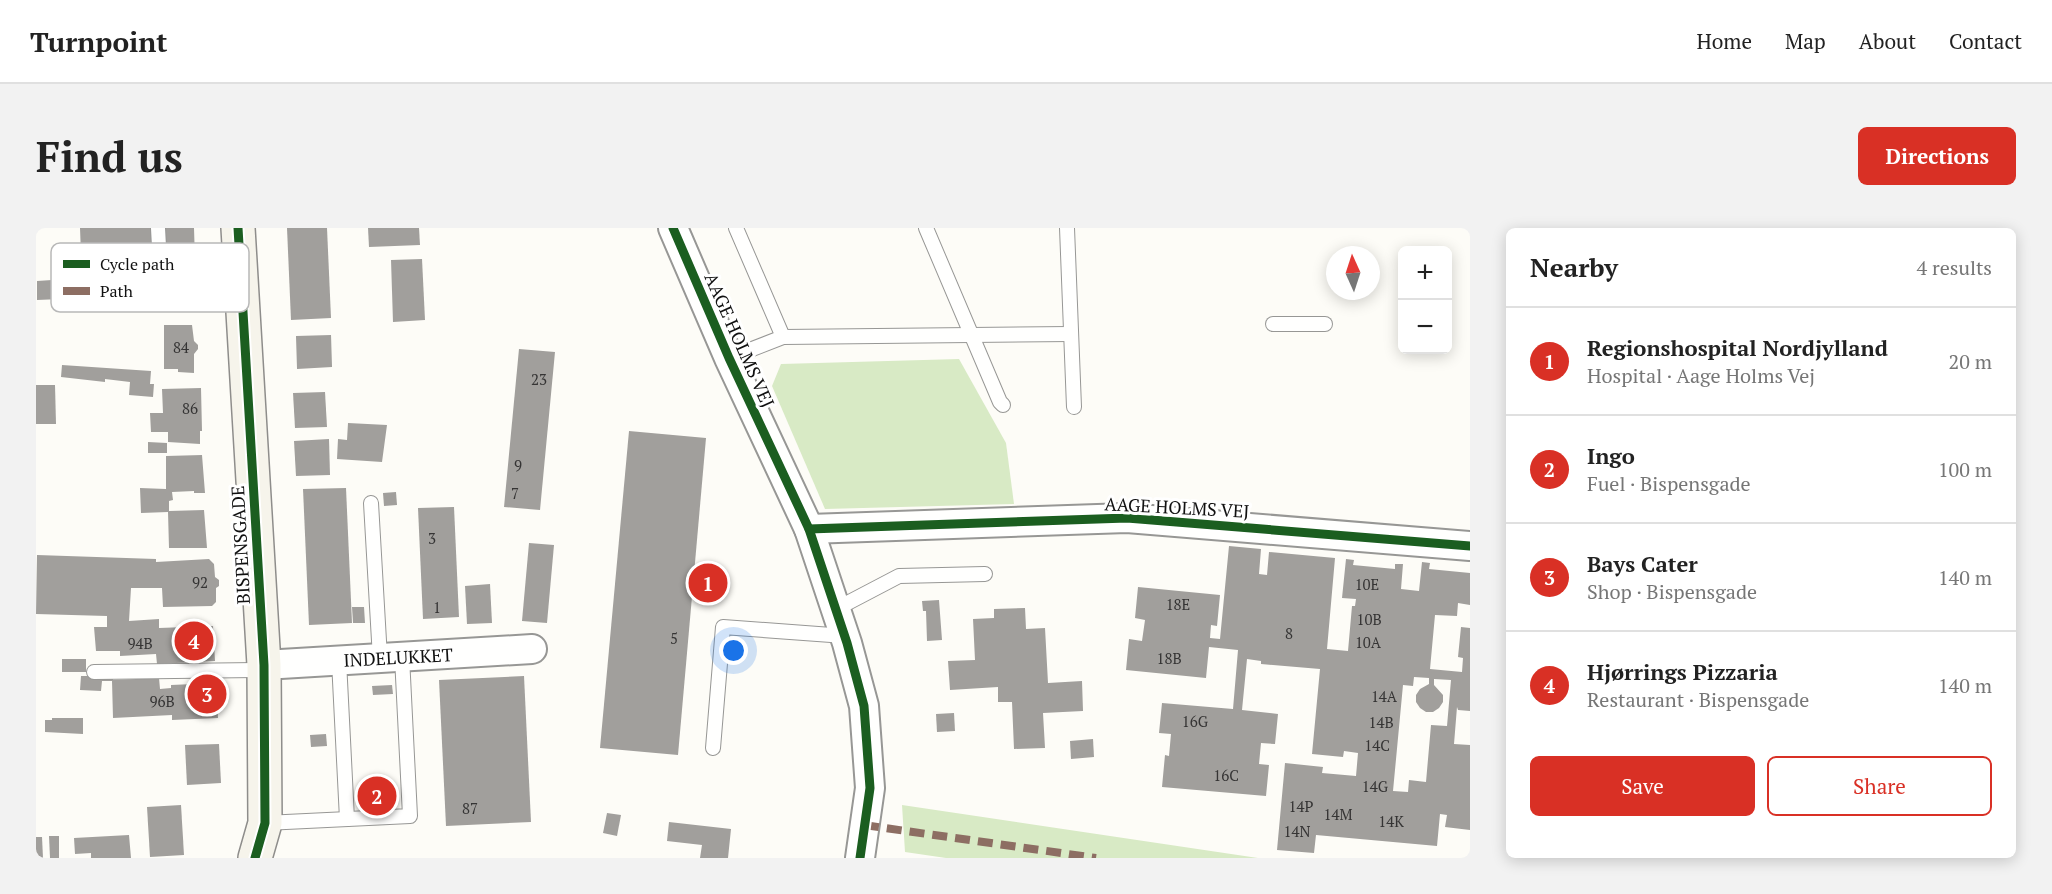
<!DOCTYPE html>
<html lang="en">
<head>
<meta charset="utf-8">
<style>
	:root { --surface:#fff; --page:#f2f2f2; --text:#222; --muted:#767676; --line:#e0e0e0; --accent:#d93025 }
	body { margin:0; font-family:"PT Serif",serif; background:var(--page); color:var(--text) }
	.controls { position:absolute; right:18px; top:18px; display:grid; overflow:hidden; border-radius:9px; box-shadow:0 3px 15px #0003 }
	.controls button { width:54px; height:54px; display:grid; place-items:center; padding:0; border:0; border-bottom:2px solid var(--line); background:var(--surface); color:var(--text); font:30px sans-serif }
	.compass { position:absolute; left:1290px; top:18px; width:54px; height:54px; border-radius:50%; background:var(--surface); box-shadow:0 3px 15px #0003; rotate:357deg }
	.you { position:absolute; left:698px; top:423px; width:21px; height:21px; margin:-15px; border:4px solid #fff; border-radius:50%; background:#1a73e8; box-shadow:0 0 0 9px #1a73e833 }
	.badge { display:grid; place-items:center; width:39px; height:39px; border-radius:50%; background:var(--accent); color:#fff; font-size:20px; font-weight:700 }
	.pin { position:absolute; translate:-50% -50%; border:3px solid #fff; box-shadow:0 2px 6px #0006 }
	.list { margin:0; padding:0; list-style:none }
	h2 { display:flex; justify-content:space-between; align-items:center; height:78px; margin:0; padding:0 24px; font-size:26px }
	h2 small { font-size:20px; font-weight:400; color:var(--muted) }
	.list li { display:grid; grid-template-columns:39px 1fr auto; gap:18px; align-items:center; box-sizing:border-box; height:108px; padding:0 24px; border-top:2px solid var(--line) }
	.list b { display:block; font-size:22px; white-space:nowrap }
	.list p { margin:0; font-size:20px; white-space:nowrap; color:var(--muted) }
	.list em { font-size:20px; font-style:normal; color:var(--muted) }
	.actions { display:flex; gap:12px; padding:18px 24px }
	.actions a { flex:1; padding:14px 0; border:2px solid var(--accent); border-radius:9px; text-align:center; font-size:21px; color:var(--accent) }
	.actions .main { background:var(--accent); color:#fff }
	.map { position:relative; flex:none; width:1434px; height:630px; overflow:hidden; border-radius:9px }
	header { display:flex; align-items:center; gap:36px; box-sizing:border-box; height:84px; padding:0 30px; background:var(--surface); border-bottom:2px solid var(--line) }
	header strong { font-size:28px }
	nav { display:flex; gap:33px; margin-inline-start:auto; font-size:21px }
	.intro { display:flex; align-items:center; justify-content:space-between; box-sizing:border-box; height:144px; padding:0 36px }
	h1 { margin:0; font-size:42px }
	.button { padding:15px 27px; border-radius:9px; background:var(--accent); color:#fff; font-size:21px; font-weight:700 }
	main { display:flex; gap:36px; padding:0 36px }
	aside { flex:1; background:var(--surface); border-radius:9px; box-shadow:0 3px 15px #0003 }
	.map>svg:first-child { display:block }
</style>
</head>
<body>
<header>
<strong>Turnpoint</strong>
<nav><a>Home</a><a>Map</a><a>About</a><a>Contact</a></nav>
</header>
<div class="intro"><h1>Find us</h1><a class="button">Directions</a></div>
<main>
<div class="map">
<svg width="1434" height="630" viewBox="0 0 1434 630">
	<rect width="100%" height="100%" fill="#fdfcf7"/>
	<g fill="#d8eac5">
		<polygon points="923,131 970,215 978,276 789,281 736,158 745,136"/>
		<polygon points="866,577 1222,630 910,630 869,624"/>
	</g>
	<g fill="#a19f9c" fill-rule="evenodd">
		<polygon points="44,0 158,0 160,64 97,66 97,47 88,48 89,51 65,52 64,35 56,35 57,53 46,53"/>
		<polygon points="251,0 291,0 295,90 255,92"/>
		<polygon points="332,0 383,0 384,17 333,19"/>
		<polygon points="386,31 389,92 357,94 355,32"/>
		<polygon points="23,39 25,71 1,72 1,53 16,52 15,40"/>
		<polygon points="128,97 156,97 158,113 162,117 162,121 158,126 158,145 142,144 142,141 128,141"/>
		<polygon points="295,107 296,139 261,141 260,108"/>
		<polygon points="483,121 519,124 504,282 468,279"/>
		<polygon points="26,137 115,143 114,156 118,156 117,169 93,167 94,154 69,151 69,154 25,149"/>
		<polygon points="0,157 19,157 20,196 0,196"/>
		<polygon points="165,160 166,203 164,203 164,216 132,214 132,204 115,204 114,185 127,185 126,161"/>
		<polygon points="289,164 291,199 259,200 257,165"/>
		<polygon points="312,195 351,197 346,234 301,231 302,211 311,212"/>
		<polygon points="593,203 670,210 642,527 564,520"/>
		<polygon points="293,211 294,247 260,248 258,213"/>
		<polygon points="112,214 131,215 131,225 112,225"/>
		<polygon points="166,227 169,265 158,265 158,263 136,264 137,272 133,273 133,283 168,282 171,320 133,320 132,284 105,285 104,260 130,261 130,228"/>
		<polygon points="310,260 316,395 273,397 267,261"/>
		<polygon points="360,264 361,277 348,278 347,265"/>
		<polygon points="418,279 423,389 387,391 382,280"/>
		<polygon points="493,315 518,317 511,395 486,393"/>
		<path d="M 1193,318 L 1225,321 L 1223,346 L 1231,347 L 1233,324 L 1299,330 L 1291,421 L 1312,423 L 1316,378 L 1319,378 L 1320,371 L 1306,370 L 1310,331 L 1318,332 L 1317,337 L 1359,341 L 1359,336 L 1367,336 L 1365,361 L 1383,363 L 1386,334 L 1394,335 L 1393,341 L 1434,345 L 1434,377 L 1422,375 L 1421,388 L 1399,387 L 1394,441 L 1426,444 L 1427,430 L 1422,429 L 1425,399 L 1434,400 L 1434,483 L 1422,482 L 1421,479 L 1418,516 L 1434,517 L 1434,602 L 1409,599 L 1411,587 L 1404,586 L 1401,618 L 1280,607 L 1278,625 L 1241,622 L 1249,535 L 1287,539 L 1286,545 L 1320,548 L 1322,525 L 1308,523 L 1307,529 L 1276,526 L 1284,441 L 1225,436 L 1225,433 L 1211,431 L 1206,482 L 1242,486 L 1239,516 L 1225,515 L 1223,536 L 1233,537 L 1230,568 L 1126,559 L 1129,527 L 1133,528 L 1135,506 L 1123,505 L 1126,475 L 1197,481 L 1202,422 L 1173,419 L 1170,450 L 1090,442 L 1093,411 L 1106,413 L 1109,392 L 1099,390 L 1102,359 L 1184,367 L 1181,398 L 1175,397 L 1174,410 L 1184,411 ZM 1378,449 L 1393,450 L 1393,456 L 1384,461 L 1380,467 L 1380,474 L 1384,480 L 1390,484 L 1397,484 L 1403,480 L 1407,474 L 1407,467 L 1398,457 L 1398,451 L 1415,452 L 1411,498 L 1395,497 L 1390,554 L 1373,552 L 1372,564 L 1357,563 L 1367,457 L 1377,458 Z"/>
		<polygon points="1,327 120,331 120,334 173,331 178,336 179,349 183,352 183,358 180,360 180,374 176,378 127,379 126,360 95,360 93,393 123,391 123,400 177,398 179,433 121,436 120,426 84,428 84,423 60,423 58,399 71,399 71,388 0,386"/>
		<polygon points="454,356 456,395 431,396 429,358"/>
		<polygon points="903,372 906,412 891,413 890,383 887,383 886,373"/>
		<polygon points="316,379 328,379 329,395 317,395"/>
		<polygon points="989,380 990,401 1009,400 1012,455 1046,453 1047,483 1007,485 1009,520 978,521 976,474 962,474 962,459 914,462 912,433 939,432 937,391 958,390 958,381"/>
		<rect x="26" y="431" width="24" height="13"/>
		<polygon points="45,448 77,448 77,452 123,450 124,461 135,460 135,457 180,455 182,490 136,492 136,487 77,490 76,453 66,453 65,463 44,462"/>
		<polygon points="488,448 495,594 410,598 403,452"/>
		<polygon points="356,457 357,466 337,467 336,458"/>
		<polygon points="918,485 919,503 901,504 900,486"/>
		<polygon points="16,490 47,490 47,506 9,504 9,492 16,492"/>
		<polygon points="290,506 291,518 275,519 274,507"/>
		<polygon points="1057,511 1058,529 1035,531 1034,513"/>
		<polygon points="183,516 185,555 151,557 149,517"/>
		<polygon points="338,559 350,561 354,566 347,571 335,570 331,567"/>
		<polygon points="145,577 148,627 114,629 111,579"/>
		<polygon points="571,585 585,587 581,608 567,605"/>
		<polygon points="633,594 695,601 692,630 664,630 666,617 631,613"/>
		<polygon points="93,607 95,630 55,630 55,625 39,626 38,610"/>
		<polygon points="13,608 23,608 23,630 14,630"/>
		<polygon points="0,609 6,609 7,630 0,630"/>
	</g>
	<g fill="none" stroke-linecap="round" stroke-linejoin="round">
		<defs>
			<g id="lane">
				<polyline points="122,0 126,74 206,72"/>
				<polyline points="700,0 747,109"/>
				<polyline points="890,0 964,174 967,177"/>
				<polyline points="1031,0 1038,179"/>
				<polyline points="1237,96 1289,96"/>
				<polyline points="693,130 747,109 1035,106"/>
				<polyline points="335,275 344,430"/>
				<polyline points="800,381 863,348 949,346"/>
				<polyline points="303,433 311,591"/>
				<polyline points="58,444 227,442"/>
				<polyline points="677,520 687,399 809,408"/>
				<polyline points="229,595 374,588 366,429"/>
			</g>
			<g id="street">
				<polyline points="637,0 693,130 773,301 811,415 828,478 834,560 824,630"/>
				<polyline points="773,301 1091,290 1434,318"/>
				<polyline points="228,437 496,421"/>
			</g>
			<polyline id="secondary" points="202,0 228,437 229,595 219,630"/>
		</defs>
		<use href="#lane" stroke="#979795" stroke-width="16"/>
		<use href="#street" stroke="#979795" stroke-width="32"/>
		<use href="#secondary" stroke="#8e8d8b" stroke-width="36"/>
		<use href="#lane" stroke="#fffffe" stroke-width="14"/>
		<use href="#street" stroke="#fffffe" stroke-width="28"/>
		<use href="#secondary" stroke="#f6f4eb" stroke-width="33"/>
		<polyline stroke="#8d6e63" stroke-width="8" stroke-dasharray="15 8" stroke-linecap="butt" points="828,597 1060,630"/>
		<defs>
			<g id="cycleway">
				<polyline points="202,0 228,437 229,595 219,630"/>
				<polyline points="637,0 693,130 773,301 811,415 828,478 834,560 824,630"/>
				<polyline points="773,301 1091,290 1434,318"/>
			</g>
		</defs>
		<use href="#cycleway" stroke="#fff" stroke-width="13"/>
		<use href="#cycleway" stroke="#1b5e20" stroke-width="9"/>
	</g>
	<g text-anchor="middle" dominant-baseline="central" stroke-width="6" stroke-linejoin="round" paint-order="stroke">
		<g font-size="15" fill="#353434">
			<text x="145" y="119">84</text>
			<text x="503" y="151">23</text>
			<text x="154" y="180">86</text>
			<text x="482" y="237">9</text>
			<text x="479" y="265">7</text>
			<text x="396" y="310">3</text>
			<text x="164" y="354">92</text>
			<text x="1331" y="356">10E</text>
			<text x="1142" y="376">18E</text>
			<text x="401" y="379">1</text>
			<text x="1333" y="391">10B</text>
			<text x="1253" y="405">8</text>
			<text x="638" y="410">5</text>
			<text x="1332" y="414">10A</text>
			<text x="104" y="415">94B</text>
			<text x="1133" y="430">18B</text>
			<text x="1348" y="468">14A</text>
			<text x="126" y="473">96B</text>
			<text x="1159" y="493">16G</text>
			<text x="1345" y="494">14B</text>
			<text x="1341" y="517">14C</text>
			<text x="1190" y="547">16C</text>
			<text x="1339" y="558">14G</text>
			<text x="1265" y="578">14P</text>
			<text x="434" y="580">87</text>
			<text x="1302" y="586">14M</text>
			<text x="1355" y="593">14K</text>
			<text x="1261" y="603">14N</text>
		</g>
		<g font-size="18" fill="#111" stroke="#fff">
			<text transform="translate(704 112) rotate(66)">AAGE HOLMS VEJ</text>
			<text transform="translate(1141 279) rotate(3)">AAGE HOLMS VEJ</text>
			<text transform="translate(204 317) rotate(-93)">BISPENSGADE</text>
			<text transform="translate(362 429) rotate(-3)">INDELUKKET</text>
		</g>
	</g>
	<rect x="15" y="15" width="198" height="69" rx="9" fill="#fff" stroke="#b8b8b8" stroke-width="1.5"/>
	<rect x="27" y="32" width="27" height="8" fill="#1b5e20"/>
	<rect x="27" y="59" width="27" height="8" fill="#8d6e63"/>
	<g font-size="16" fill="#111">
		<text x="64" y="42">Cycle path</text>
		<text x="64" y="69">Path</text>
	</g>
</svg>
<div class="controls">
<button>+</button>
<button>−</button>
</div>
<svg class="compass" viewBox="-18 -18 36 36"><path d="M0-13l5 13h-10z" fill="#e53935"/><path d="M0 13l5-13h-10z" fill="#767676"/></svg>
<div class="you"></div>
<div class="pin badge" style="left:672px;top:355px">1</div>
<div class="pin badge" style="left:341px;top:568px">2</div>
<div class="pin badge" style="left:171px;top:466px">3</div>
<div class="pin badge" style="left:158px;top:413px">4</div>
</div>
<aside>
<h2>Nearby<small>4 results</small></h2>
<ul class="list">
<li><span class="badge">1</span><div><b>Regionshospital Nordjylland</b><p>Hospital · Aage Holms Vej</p></div><em>20 m</em></li>
<li><span class="badge">2</span><div><b>Ingo</b><p>Fuel · Bispensgade</p></div><em>100 m</em></li>
<li><span class="badge">3</span><div><b>Bays Cater</b><p>Shop · Bispensgade</p></div><em>140 m</em></li>
<li><span class="badge">4</span><div><b>Hjørrings Pizzaria</b><p>Restaurant · Bispensgade</p></div><em>140 m</em></li>
</ul>
<div class="actions"><a class="main">Save</a><a>Share</a></div>
</aside>
</main>
</body>
</html>
